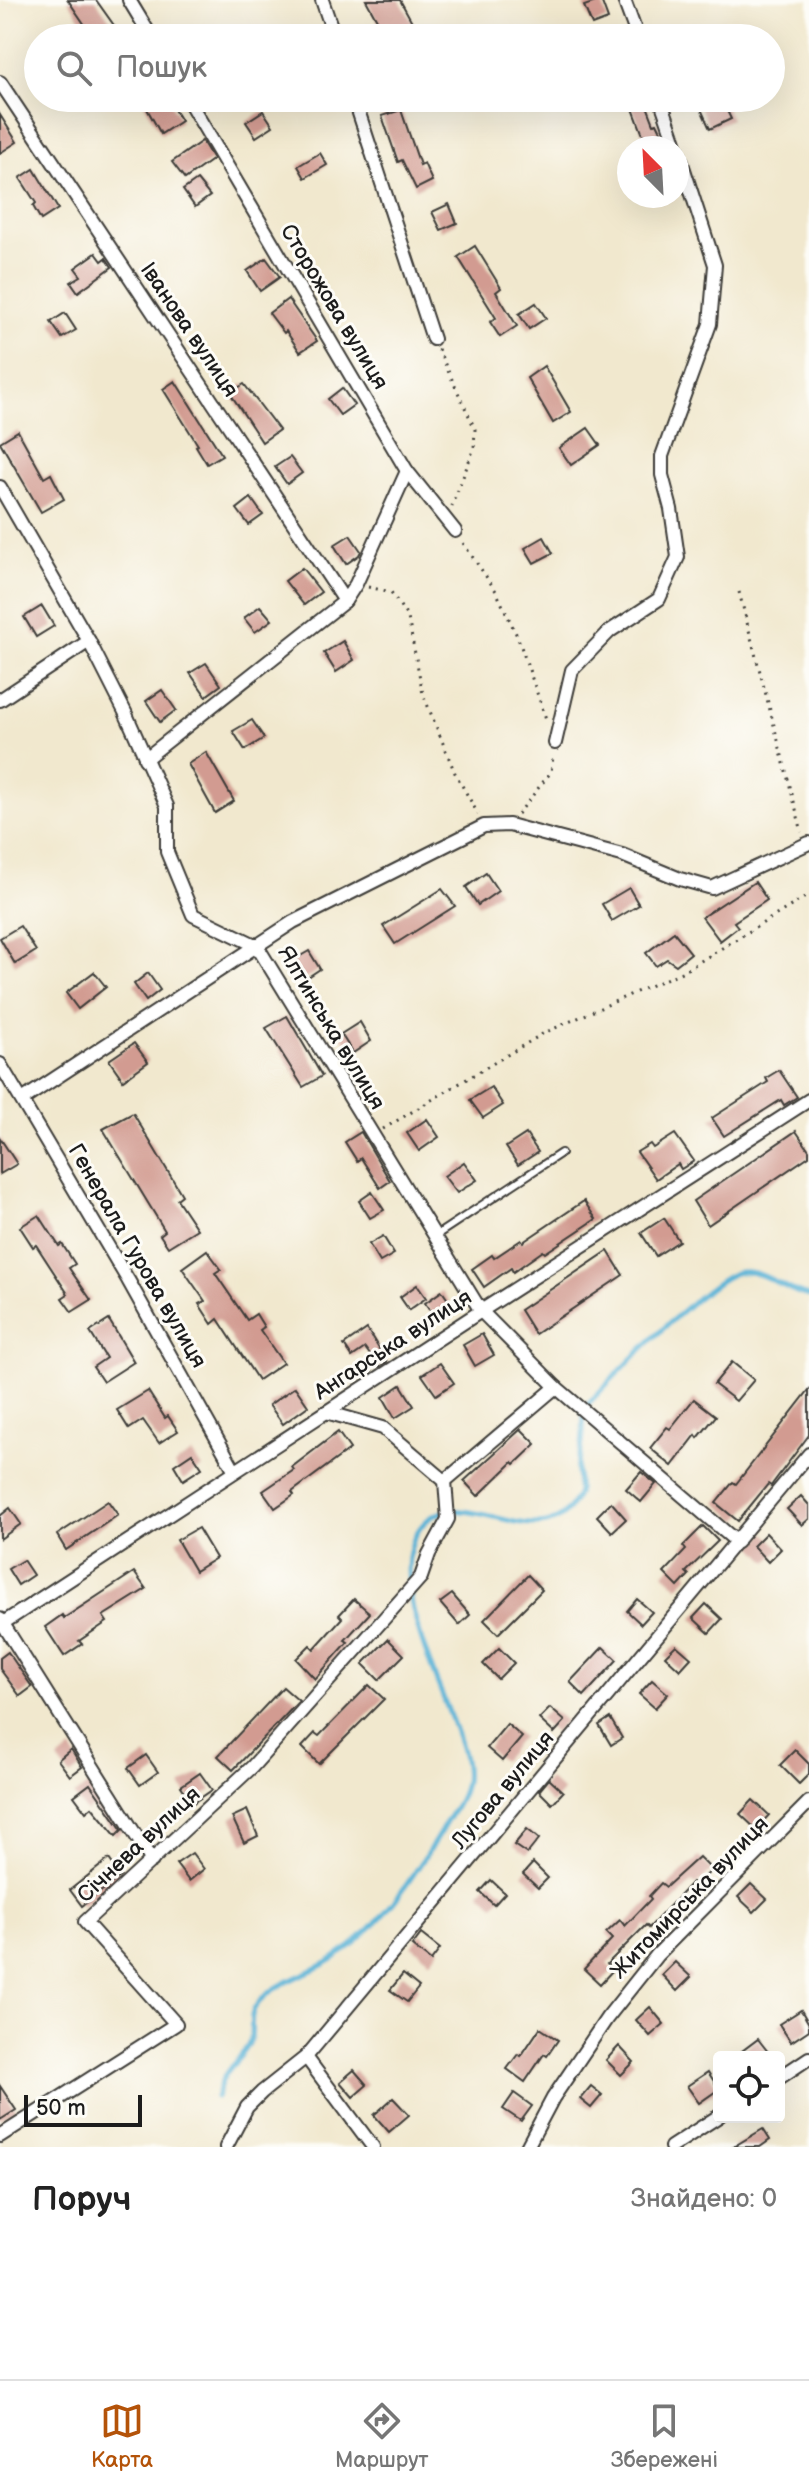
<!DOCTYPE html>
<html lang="uk">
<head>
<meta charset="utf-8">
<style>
	:root { --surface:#fff; --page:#f2f2f2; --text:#222; --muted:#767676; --line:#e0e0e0; --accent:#b45309 }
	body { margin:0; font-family:"Balsamiq Sans",sans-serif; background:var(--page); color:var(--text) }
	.controls { position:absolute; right:24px; bottom:24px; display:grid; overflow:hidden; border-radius:8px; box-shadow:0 8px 32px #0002 }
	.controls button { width:72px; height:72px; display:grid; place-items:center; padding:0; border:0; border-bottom:2px solid var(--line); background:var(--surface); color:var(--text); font:40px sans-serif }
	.compass { position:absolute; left:617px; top:136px; width:72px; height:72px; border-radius:50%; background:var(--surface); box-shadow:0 8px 32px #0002; rotate:336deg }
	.scale { position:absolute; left:24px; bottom:20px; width:118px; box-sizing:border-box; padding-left:8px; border:4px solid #1c1c1c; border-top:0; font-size:22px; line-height:28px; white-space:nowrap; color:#1c1c1c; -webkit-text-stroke:6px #fdfcf7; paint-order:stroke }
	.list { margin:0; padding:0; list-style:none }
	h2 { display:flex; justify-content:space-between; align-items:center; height:104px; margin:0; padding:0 32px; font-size:34px }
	h2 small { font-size:26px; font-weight:400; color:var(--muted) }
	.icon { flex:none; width:44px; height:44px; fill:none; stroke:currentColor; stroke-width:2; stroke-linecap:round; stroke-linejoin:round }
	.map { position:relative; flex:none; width:809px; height:2147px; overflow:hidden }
	.search { position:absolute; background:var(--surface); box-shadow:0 8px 32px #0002; left:24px; right:24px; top:24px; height:88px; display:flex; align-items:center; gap:20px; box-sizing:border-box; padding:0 28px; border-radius:44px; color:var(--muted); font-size:30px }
	.sheet { height:232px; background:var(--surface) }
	nav { display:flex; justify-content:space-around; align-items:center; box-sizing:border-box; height:112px; border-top:2px solid var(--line); background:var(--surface); font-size:22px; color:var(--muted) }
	nav a { display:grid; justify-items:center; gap:4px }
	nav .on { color:var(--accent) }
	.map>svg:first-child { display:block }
</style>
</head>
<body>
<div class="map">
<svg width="809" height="2147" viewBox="0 0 809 2147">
	<rect width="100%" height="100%" fill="#fdfcf7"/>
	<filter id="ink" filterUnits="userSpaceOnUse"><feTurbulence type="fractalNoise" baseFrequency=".0125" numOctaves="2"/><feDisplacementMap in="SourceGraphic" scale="16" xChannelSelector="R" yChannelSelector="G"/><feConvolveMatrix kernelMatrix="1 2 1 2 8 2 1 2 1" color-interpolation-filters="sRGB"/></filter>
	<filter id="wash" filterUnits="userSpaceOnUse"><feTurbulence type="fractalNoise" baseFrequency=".006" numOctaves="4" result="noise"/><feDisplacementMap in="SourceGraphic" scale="32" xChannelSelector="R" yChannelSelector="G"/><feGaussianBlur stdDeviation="1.8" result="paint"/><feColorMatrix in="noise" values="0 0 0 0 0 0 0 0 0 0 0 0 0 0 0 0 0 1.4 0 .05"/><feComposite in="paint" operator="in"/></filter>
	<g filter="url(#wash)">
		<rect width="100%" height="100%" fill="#f1e8ce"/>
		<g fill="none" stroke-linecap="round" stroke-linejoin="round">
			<path stroke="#59b2d6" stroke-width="5" d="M 216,2097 C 219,2090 221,2081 225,2075 C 232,2063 246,2054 250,2041 C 254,2029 248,2016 256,2006 C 274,1981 309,1975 333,1959 C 381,1928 412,1879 441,1831 C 449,1816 462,1800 465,1782 C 468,1762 458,1737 451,1718 C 434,1670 386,1575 420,1528 C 458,1475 544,1566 576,1497 C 581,1488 576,1477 577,1467 C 578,1461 580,1456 581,1450 C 584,1436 583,1421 584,1408 C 609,1382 711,1274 740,1272 C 764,1269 786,1292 809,1296"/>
		</g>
		<g id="blocks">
			<g fill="#d29b91">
				<polygon points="68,0 96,0 123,38 100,38 93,28 89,31"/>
				<polygon points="366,0 400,0 416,29 400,38 387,38"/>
				<polygon points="601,0 608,19 592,25 584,6"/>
				<polygon points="141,98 167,98 181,121 161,134"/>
				<polygon points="629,98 644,98 654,124 657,123 666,142 648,148"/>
				<polygon points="696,98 721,98 731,119 710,129"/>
				<polygon points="401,110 420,165 424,163 432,181 416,189 402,160 398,162 382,116"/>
				<polygon points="263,111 273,126 256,137 246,122"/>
				<polygon points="0,115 17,142 0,153"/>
				<polygon points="202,141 213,159 185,179 172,162"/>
				<polygon points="320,153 327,165 305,178 298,166"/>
				<polygon points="34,169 58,209 41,220 33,206 36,203 20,178"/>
				<polygon points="197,180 210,196 195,207 183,190"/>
				<polygon points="449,204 457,223 441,230 432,212"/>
				<polygon points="475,246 501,288 496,292 517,326 500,337 490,322 496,318 458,257"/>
				<polygon points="96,253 102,261 106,258 112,267 78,292 71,282 81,276 75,268"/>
				<polygon points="266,258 280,277 260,291 247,271"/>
				<polygon points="288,299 317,341 300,352 286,331 284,333 269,313"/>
				<polygon points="536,303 546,318 529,329 519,314"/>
				<polygon points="65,313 76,330 62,338 51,322"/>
				<polygon points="544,366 571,412 553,423 527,378"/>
				<polygon points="175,381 222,455 207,464 196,446 198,445 163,389"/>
				<polygon points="244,384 279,430 262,442 230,393"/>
				<polygon points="342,388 354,405 340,415 328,399"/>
				<polygon points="588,428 600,445 571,465 559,448"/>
				<polygon points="18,431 44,478 51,474 64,499 41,512 0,442"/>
				<polygon points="290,457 302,473 287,484 275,467"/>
				<polygon points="251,498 263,515 249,525 237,509"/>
				<polygon points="350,535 361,551 359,555 346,564 334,545"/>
				<polygon points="544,537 553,553 534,563 525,548"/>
				<polygon points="302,568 321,592 304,605 285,581"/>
				<polygon points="42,606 54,626 36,637 24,617"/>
				<polygon points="260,606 272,620 255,632 244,618"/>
				<polygon points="343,641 354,660 336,672 324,653"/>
				<polygon points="206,663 221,685 206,696 190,673"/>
				<polygon points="162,690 176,710 160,722 146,701"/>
				<polygon points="252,720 264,738 245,750 233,731"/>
				<polygon points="206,752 234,801 215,813 188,764"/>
				<polygon points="486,873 498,891 478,905 466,887"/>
				<polygon points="755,882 767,900 734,922 738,927 720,941 702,917"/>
				<polygon points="629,888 639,905 612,921 602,904"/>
				<polygon points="442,889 455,906 395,944 383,926"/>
				<polygon points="20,926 36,951 15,964 0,938"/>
				<polygon points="674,932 691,953 676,965 667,959 656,966 646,953"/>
				<polygon points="309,951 320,969 302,981 290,962"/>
				<polygon points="94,972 106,987 78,1009 66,993"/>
				<polygon points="148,973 160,990 146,1001 134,984"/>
				<polygon points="287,1016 322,1076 303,1087 266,1028"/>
				<polygon points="360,1022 371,1041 353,1053 341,1034"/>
				<polygon points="134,1043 148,1062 123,1080 109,1060"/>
				<polygon points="779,1070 797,1097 784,1105 781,1100 724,1136 712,1118 768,1082 766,1078"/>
				<polygon points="491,1087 503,1105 483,1118 470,1100"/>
				<polygon points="133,1113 182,1195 177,1199 197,1229 168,1247 160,1235 165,1231 103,1129"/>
				<polygon points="427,1119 439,1137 419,1151 407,1133"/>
				<polygon points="796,1131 809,1150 809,1156 708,1225 693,1201"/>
				<polygon points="361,1132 390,1181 380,1188 361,1158 357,1161 345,1142"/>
				<polygon points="526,1134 538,1152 518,1165 506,1147"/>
				<polygon points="675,1134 694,1161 681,1169 678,1164 656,1179 637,1152 650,1144 653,1148"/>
				<polygon points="0,1138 17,1164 0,1174"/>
				<polygon points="464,1162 477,1180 457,1193 444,1176"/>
				<polygon points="372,1192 384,1210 370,1218 359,1201"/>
				<polygon points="584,1201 596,1219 545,1253 543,1251 513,1272 511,1268 484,1287 472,1269 492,1255 494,1258 521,1240 523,1242"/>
				<polygon points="39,1215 59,1246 62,1244 75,1264 69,1268 91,1300 72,1312 62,1298 68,1294 36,1245 33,1247 20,1227"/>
				<polygon points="664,1218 679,1241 656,1256 641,1233"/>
				<polygon points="383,1236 394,1254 380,1262 369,1244"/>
				<polygon points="207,1250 221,1269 215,1273 247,1320 256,1314 264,1327 260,1330 283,1363 258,1380 218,1319 212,1324 199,1304 205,1301 182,1268"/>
				<polygon points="608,1251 623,1275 535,1334 520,1310"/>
				<polygon points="417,1285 426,1298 409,1310 400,1297"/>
				<polygon points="442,1291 451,1304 434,1316 425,1303"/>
				<polygon points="109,1320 134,1362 103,1382 93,1367 106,1358 90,1332"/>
				<polygon points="367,1329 387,1362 379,1367 365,1348 352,1357 344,1345"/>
				<polygon points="482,1334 494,1355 475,1366 463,1345"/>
				<polygon points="732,1362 754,1380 736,1401 714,1384"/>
				<polygon points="440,1363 454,1383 436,1395 422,1375"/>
				<polygon points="401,1385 414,1406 395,1418 383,1397"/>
				<polygon points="295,1387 308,1406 283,1424 269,1405"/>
				<polygon points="809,1390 809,1435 773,1483 771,1486 768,1484 738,1521 716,1503 733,1482 736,1484"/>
				<polygon points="148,1391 165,1418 168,1416 178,1431 159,1443 143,1420 129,1429 117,1410"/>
				<polygon points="694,1399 716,1416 698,1438 696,1435 672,1466 650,1448 667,1427 670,1429"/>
				<polygon points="521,1429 536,1444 515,1464 513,1462 478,1496 464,1481"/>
				<polygon points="338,1432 350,1449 292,1492 294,1495 275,1508 263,1491 294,1470 292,1467"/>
				<polygon points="192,1453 202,1468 183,1480 174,1465"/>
				<polygon points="641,1472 656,1484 641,1502 626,1489"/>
				<polygon points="801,1496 809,1505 809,1519 802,1525 787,1509"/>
				<polygon points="108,1501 118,1515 66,1550 57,1535"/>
				<polygon points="611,1502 626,1519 612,1532 597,1516"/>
				<polygon points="10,1508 21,1524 0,1539 0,1516"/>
				<polygon points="703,1526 718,1541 686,1572 689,1575 678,1587 664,1573 686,1550 683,1546"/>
				<polygon points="198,1528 216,1558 195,1571 177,1540"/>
				<polygon points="766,1533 781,1549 768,1562 753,1546"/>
				<polygon points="23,1560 33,1575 18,1585 8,1569"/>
				<polygon points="134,1572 146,1589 103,1616 107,1622 79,1641 82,1644 64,1656 45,1627 62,1615 64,1618"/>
				<polygon points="528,1575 542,1590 498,1634 484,1620"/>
				<polygon points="452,1594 470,1615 459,1625 440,1603"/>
				<polygon points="354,1599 370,1613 345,1640 348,1642 315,1679 296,1659 310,1645 314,1649 342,1618 339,1615"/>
				<polygon points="637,1599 652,1612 641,1624 627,1611"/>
				<polygon points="706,1604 722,1619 709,1633 693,1618"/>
				<polygon points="388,1639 404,1655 379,1680 363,1664"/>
				<polygon points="676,1645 691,1658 680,1670 665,1656"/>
				<polygon points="603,1647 617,1660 584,1696 570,1682"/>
				<polygon points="499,1648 514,1663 498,1679 483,1664"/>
				<polygon points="8,1652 32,1687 20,1696 0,1669 0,1658"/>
				<polygon points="652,1680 668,1694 655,1708 639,1694"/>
				<polygon points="369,1685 384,1699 319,1764 302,1747 315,1733 319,1736"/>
				<polygon points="283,1687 299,1701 233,1770 218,1756"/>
				<polygon points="550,1708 565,1721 554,1733 539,1719"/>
				<polygon points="610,1718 622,1738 611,1745 599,1725"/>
				<polygon points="507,1724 522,1737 502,1761 487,1748"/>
				<polygon points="71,1749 82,1767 70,1776 58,1760"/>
				<polygon points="795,1750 809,1764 809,1774 799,1784 780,1765"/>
				<polygon points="146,1755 158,1772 140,1785 128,1768"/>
				<polygon points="200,1773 212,1790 193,1803 181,1786"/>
				<polygon points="549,1779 563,1792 552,1804 539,1791"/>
				<polygon points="90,1784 122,1830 116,1836 92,1807 86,1812 74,1796"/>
				<polygon points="753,1800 769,1815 756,1829 740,1814"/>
				<polygon points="247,1810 258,1836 244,1843 232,1817"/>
				<polygon points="527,1829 539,1839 527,1854 514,1845"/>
				<polygon points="192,1853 204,1869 189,1881 176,1864"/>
				<polygon points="699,1857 712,1870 696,1885 692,1882 649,1928 646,1925 607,1964 613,1970 600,1984 584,1969 612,1939 606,1933 620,1920 625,1926 651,1899 649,1896 661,1883 666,1887"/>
				<polygon points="109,1859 121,1876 82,1906 70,1890"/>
				<polygon points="533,1863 548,1878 538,1888 523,1874"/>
				<polygon points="491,1880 505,1893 494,1905 480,1892"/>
				<polygon points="751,1884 767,1899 754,1912 738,1897"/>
				<polygon points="421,1934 440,1949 431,1961 412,1946"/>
				<polygon points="675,1962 691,1977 677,1991 662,1975"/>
				<polygon points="403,1974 419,1987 407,2002 390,1990"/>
				<polygon points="650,2007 664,2024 650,2036 636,2020"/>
				<polygon points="801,2010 809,2024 809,2030 791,2042 779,2024"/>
				<polygon points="540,2028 558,2040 547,2056 544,2054 525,2082 507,2069 518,2054 521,2056"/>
				<polygon points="758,2039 772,2057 734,2057"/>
				<polygon points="619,2046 634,2062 621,2075 606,2060"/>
				<polygon points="354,2070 367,2085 353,2097 340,2082"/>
				<polygon points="708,2072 719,2089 699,2103 687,2086"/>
				<polygon points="0,2086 16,2110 0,2120"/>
				<polygon points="591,2086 602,2095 591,2108 580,2099"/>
				<polygon points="514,2093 532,2106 521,2121 503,2109"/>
				<polygon points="393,2098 409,2115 389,2132 374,2115"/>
				<polygon points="763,2129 770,2140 760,2147 733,2147"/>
			</g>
		</g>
	</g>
	<g filter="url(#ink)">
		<use href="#blocks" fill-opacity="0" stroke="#3c3b37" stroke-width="2"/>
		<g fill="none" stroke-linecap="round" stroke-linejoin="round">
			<defs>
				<polyline id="lane" points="435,1236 561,1153"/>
				<g id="street">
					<polyline points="129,0 152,38"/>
					<polyline points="322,0 335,38"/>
					<polyline points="624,0 638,38"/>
					<polyline points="0,82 345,601"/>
					<polyline points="187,98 407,471 455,531"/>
					<polyline points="354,98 433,339"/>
					<polyline points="660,98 677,148"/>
					<polyline points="0,487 89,641 125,712 167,806 167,852 193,915 257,946 481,1311 556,1387 737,1542"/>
					<polyline points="0,700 89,641"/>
					<polyline points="555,743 572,670 610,631 659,599 678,557 671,509 662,475 662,456 710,324 715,265 677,148"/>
					<polyline points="145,759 345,601 356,584 407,471"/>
					<polyline points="0,1064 128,1280 235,1471"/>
					<polyline points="22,1100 293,922 484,826 509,825 622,855 680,879 712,888 809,843"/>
					<polyline points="445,1481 556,1387"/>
					<polyline points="0,1619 152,1861"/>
					<polyline points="0,1625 481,1311 809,1100"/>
					<polyline points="306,2057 373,2147"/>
					<polyline points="779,2078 809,2058"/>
					<polyline points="0,2136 176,2024 85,1922 252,1767 421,1577 429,1554 448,1519 445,1481 383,1428 326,1412"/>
					<polyline points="226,2147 247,2107 262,2092 306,2057 809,1454"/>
					<polyline points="527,2147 553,2098 607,2018 657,1955 809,1802"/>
					<polyline points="671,2147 719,2116"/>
				</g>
			</defs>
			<use href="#lane" stroke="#3c3b37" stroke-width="10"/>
			<use href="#street" stroke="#3c3b37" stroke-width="16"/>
			<g stroke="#3c3b37" stroke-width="3" stroke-dasharray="2 6" stroke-linecap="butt">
				<polyline points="438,349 475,429 474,448 452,506"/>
				<polyline points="463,543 496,591 518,638 546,719"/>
				<polyline points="368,587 391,592 408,618 423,694 455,773 478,814"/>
				<polyline points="739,592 802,832"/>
				<polyline points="518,814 551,772 553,757"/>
				<polyline points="383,1129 544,1033 686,970 809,895"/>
			</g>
			<use href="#lane" stroke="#fff" stroke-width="6"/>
			<use href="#street" stroke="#fff" stroke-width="12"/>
		</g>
	</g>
	<g text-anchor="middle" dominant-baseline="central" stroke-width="6" stroke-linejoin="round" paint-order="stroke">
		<g font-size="22" fill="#1c1c1c" stroke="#fdfcf7">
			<text transform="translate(334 307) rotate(59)">Сторожова вулиця</text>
			<text transform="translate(189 330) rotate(56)">Іванова вулиця</text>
			<text transform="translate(331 1028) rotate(59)">Ялтинська вулиця</text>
			<text transform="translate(137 1256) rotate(60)">Генерала Гурова вулиця</text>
			<text transform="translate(393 1345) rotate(-33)">Ангарська вулиця</text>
			<text transform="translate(503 1790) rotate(-50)">Лугова вулиця</text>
			<text transform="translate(139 1845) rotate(-43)">Січнева вулиця</text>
			<text transform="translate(690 1898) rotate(-46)">Житомирська вулиця</text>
		</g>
	</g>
</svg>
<div class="controls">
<button><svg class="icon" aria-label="locate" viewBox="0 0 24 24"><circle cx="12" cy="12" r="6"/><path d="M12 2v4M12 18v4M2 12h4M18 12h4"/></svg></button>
</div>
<svg class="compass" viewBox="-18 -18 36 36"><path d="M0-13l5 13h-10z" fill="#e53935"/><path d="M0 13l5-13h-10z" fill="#767676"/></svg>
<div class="scale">50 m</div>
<div class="search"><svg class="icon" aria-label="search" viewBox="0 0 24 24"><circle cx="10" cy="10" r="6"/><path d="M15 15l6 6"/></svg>Пошук</div>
</div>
<section class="sheet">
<h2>Поруч<small>Знайдено: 0</small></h2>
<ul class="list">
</ul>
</section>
<nav>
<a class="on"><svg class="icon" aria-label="map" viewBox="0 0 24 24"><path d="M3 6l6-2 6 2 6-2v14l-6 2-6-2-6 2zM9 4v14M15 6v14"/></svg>Карта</a>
<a><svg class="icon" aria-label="directions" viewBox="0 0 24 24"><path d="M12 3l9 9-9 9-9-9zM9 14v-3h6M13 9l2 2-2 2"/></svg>Маршрут</a>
<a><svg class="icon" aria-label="saved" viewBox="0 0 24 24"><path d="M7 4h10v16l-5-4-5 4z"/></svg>Збережені</a>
</nav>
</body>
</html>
